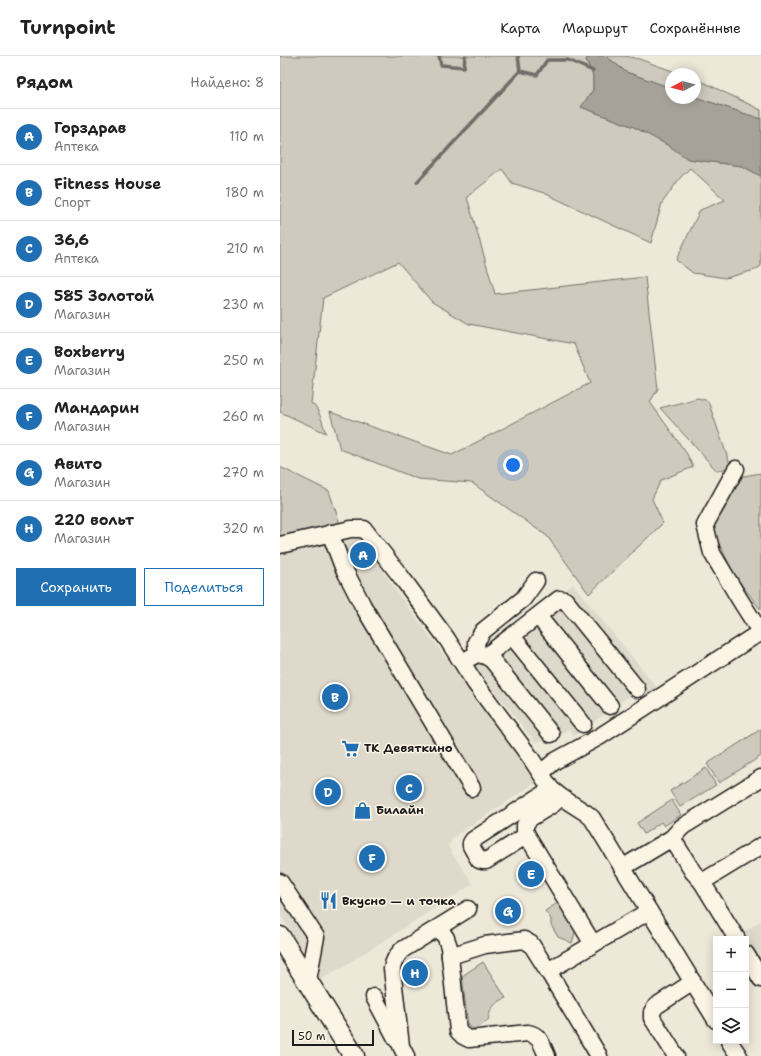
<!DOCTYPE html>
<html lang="ru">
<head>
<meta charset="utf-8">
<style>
	:root { --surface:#fff; --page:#f6f6f6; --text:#222; --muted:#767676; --line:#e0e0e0; --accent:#1f6fb2 }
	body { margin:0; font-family:"Shantell Sans",sans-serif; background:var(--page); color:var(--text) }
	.controls { position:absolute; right:12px; bottom:12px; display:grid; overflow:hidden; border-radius:0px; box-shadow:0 2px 10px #0003 }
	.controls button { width:36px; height:36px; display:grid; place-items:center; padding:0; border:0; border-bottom:1px solid var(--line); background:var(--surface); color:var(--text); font:20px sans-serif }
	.compass { position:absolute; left:385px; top:12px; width:36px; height:36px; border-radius:50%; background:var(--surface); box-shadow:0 2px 10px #0003; rotate:263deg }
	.scale { position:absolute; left:12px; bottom:10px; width:82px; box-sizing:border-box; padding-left:4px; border:2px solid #1c1c1c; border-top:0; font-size:11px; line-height:14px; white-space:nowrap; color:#1c1c1c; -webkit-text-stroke:3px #fcf5e5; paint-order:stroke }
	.you { position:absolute; left:233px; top:409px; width:14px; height:14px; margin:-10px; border:3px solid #fff; border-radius:50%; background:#1a73e8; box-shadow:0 0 0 6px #1a73e833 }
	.badge { display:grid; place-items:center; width:26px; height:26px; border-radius:50%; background:var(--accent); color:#fff; font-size:13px; font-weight:700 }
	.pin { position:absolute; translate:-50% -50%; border:2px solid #fff; box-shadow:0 1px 4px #0006 }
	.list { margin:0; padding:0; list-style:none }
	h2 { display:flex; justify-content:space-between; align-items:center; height:52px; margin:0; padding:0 16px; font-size:17px }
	h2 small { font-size:13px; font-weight:400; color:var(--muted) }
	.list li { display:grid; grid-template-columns:26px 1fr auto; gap:12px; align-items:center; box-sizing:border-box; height:56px; padding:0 16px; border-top:1px solid var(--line) }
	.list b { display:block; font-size:15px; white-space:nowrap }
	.list p { margin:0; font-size:13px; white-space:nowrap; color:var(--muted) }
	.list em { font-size:13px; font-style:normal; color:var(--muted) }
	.actions { display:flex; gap:8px; padding:12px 16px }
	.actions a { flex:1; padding:9px 0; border:1px solid var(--accent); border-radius:0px; text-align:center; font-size:14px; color:var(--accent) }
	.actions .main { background:var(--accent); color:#fff }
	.icon { flex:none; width:22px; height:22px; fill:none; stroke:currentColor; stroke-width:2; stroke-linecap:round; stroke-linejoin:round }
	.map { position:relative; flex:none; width:481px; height:1000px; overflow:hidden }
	header { display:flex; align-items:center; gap:24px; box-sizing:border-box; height:56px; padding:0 20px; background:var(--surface); border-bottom:1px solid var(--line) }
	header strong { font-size:19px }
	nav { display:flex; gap:22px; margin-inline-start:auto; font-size:14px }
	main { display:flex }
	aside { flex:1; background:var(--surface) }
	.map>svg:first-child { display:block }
</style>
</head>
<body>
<header>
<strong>Turnpoint</strong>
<nav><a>Карта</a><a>Маршрут</a><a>Сохранённые</a></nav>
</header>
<main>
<aside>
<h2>Рядом<small>Найдено: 8</small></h2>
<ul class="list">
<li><span class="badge">A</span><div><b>Горздрав</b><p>Аптека</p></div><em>110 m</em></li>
<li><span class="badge">B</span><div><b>Fitness House</b><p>Спорт</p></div><em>180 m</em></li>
<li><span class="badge">C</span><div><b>36,6</b><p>Аптека</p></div><em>210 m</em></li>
<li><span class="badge">D</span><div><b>585 Золотой</b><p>Магазин</p></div><em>230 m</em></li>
<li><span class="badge">E</span><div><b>Boxberry</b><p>Магазин</p></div><em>250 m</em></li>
<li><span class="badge">F</span><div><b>Мандарин</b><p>Магазин</p></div><em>260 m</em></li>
<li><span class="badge">G</span><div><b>Авито</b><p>Магазин</p></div><em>270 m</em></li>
<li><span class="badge">H</span><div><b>220 вольт</b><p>Магазин</p></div><em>320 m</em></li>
</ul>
<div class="actions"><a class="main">Сохранить</a><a>Поделиться</a></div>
</aside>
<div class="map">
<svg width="481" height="1000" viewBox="0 0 481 1000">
	<rect width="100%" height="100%" fill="#eee8d9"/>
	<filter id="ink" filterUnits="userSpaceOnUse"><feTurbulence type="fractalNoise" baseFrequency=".025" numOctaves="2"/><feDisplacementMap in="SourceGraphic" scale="8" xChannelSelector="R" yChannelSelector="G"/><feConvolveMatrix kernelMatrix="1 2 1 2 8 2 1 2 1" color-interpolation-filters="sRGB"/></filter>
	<g filter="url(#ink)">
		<g fill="#ded9cb">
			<polygon points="70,479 83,484 114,532 258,725 173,781 168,791 193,828 59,913 40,923 0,858 0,494"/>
			<polygon points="293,528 378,633 369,641 360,641 353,637 337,649 294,680 288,673 279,681 255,686 192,607"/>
			<polygon points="481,865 481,908 462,877"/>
		</g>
		<g fill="#cfcabd" stroke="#76736c">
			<path d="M 0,0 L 313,0 L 306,4 L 313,20 L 313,34 L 301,51 L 354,71 L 391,91 L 408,103 L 462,110 L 481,120 L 481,210 L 475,214 L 446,222 L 413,217 L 396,204 L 420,154 L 445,144 L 410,112 L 400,122 L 382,147 L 371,187 L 264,137 L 232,127 L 222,113 L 187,141 L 215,238 L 365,221 L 378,333 L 370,346 L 407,398 L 413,411 L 381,424 L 372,443 L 383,467 L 309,538 L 267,480 L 192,427 L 138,423 L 60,393 L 50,356 L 172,399 L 310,327 L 294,288 L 189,268 L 152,246 L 118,206 L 43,242 L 31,347 C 40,353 42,367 46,377 L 0,356 Z"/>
			<polygon points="326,0 345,0 359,3 401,18 391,18 391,32 346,16"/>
			<polygon points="415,23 423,26 481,54 481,63 415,41"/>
			<polygon points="418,342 428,345 451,411 437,415 380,352"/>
			<polygon points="0,411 49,435 60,468 0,482"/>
			<polygon points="481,417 481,554 455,520 432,473 447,449 458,421"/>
			<polygon points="481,673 481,700 439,727 427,708"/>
			<polygon points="426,712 436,729 400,751 390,735"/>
			<polygon points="392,744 401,759 384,770 381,766 364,778 357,767"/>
			<polygon points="279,846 296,873 292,887 278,881 271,869 271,863 265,855"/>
			<path d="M 203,906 L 226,942 C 214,947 210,952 208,965 L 194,973 L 188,970 L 182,920 Z"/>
		</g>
		<polygon fill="#a7a299" stroke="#6f6c67" points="313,0 326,0 346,16 391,32 391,42 415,42 415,41 481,63 481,120 462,110 408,103 391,91 354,71 301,51 313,34 313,20 306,3"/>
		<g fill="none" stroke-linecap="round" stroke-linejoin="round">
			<g stroke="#6f6c67" stroke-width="3.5">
				<polyline points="159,0 161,9 184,11 185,0"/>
				<polyline points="238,0 240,15 257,19 267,4 288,4 313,15"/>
				<polyline points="137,126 240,15"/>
			</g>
			<defs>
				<g id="minor">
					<polyline points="456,413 425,469 432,497 460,544 481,577"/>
					<polyline points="50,477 63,511 83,550 192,732"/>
					<polyline points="0,489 71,473 84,473 122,522 167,583 195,627 250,701 271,733 281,741 306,757 312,762 436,964"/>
					<polyline points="258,560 330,650"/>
					<polyline points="232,580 303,668"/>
					<polyline points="197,598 196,586 203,575 243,543 256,525"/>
					<polyline points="206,600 212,604 271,678"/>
					<polyline points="182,606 197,598 206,600 279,543 285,544 357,633"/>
					<polyline points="261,717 275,705 319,681 471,582 481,577"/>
					<polyline points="281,741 272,749 249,763 245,769 245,776 313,888"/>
					<polyline points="247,779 206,805 202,805 199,804 191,790 191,787 193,784 271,733"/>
					<polyline points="392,782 413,816 422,826 457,883"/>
					<polyline points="342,812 392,782 402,771 481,722"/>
					<polyline points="0,826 36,881 28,924"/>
					<polyline points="422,826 481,790"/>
					<path d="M 159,872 L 166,882 L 169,891 L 178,975 L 183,980 L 189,983 L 248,977 C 260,979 262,989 267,1000"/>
					<polyline points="466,898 481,923"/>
					<polyline points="170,900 205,889 244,884 251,888 268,915 369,855"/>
					<polyline points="268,915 319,1000"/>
					<polyline points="94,941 117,984"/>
					<polyline points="449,985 459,1000"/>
					<path d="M 126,1000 L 121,990 L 112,913 C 113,905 116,900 122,894 L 188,853"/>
					<polyline points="396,1000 372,962 372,956 376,950 413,926"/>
				</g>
				<polyline id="major" points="0,881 74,1000"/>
			</defs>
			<use href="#minor" stroke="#1c1c1c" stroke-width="19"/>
			<use href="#major" stroke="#1c1c1c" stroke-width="23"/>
			<use href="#minor" stroke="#fcf5e5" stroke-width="16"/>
			<use href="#major" stroke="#fcf5e5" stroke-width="20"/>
		</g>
	</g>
	<defs>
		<symbol id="supermarket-bare" viewBox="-9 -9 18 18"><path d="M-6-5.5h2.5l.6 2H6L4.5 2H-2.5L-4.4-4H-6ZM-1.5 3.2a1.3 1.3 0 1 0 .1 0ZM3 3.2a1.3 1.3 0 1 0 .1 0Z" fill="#1f6fb2" stroke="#fcf5e5" stroke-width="2.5" paint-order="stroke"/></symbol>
		<symbol id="shop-bare" viewBox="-9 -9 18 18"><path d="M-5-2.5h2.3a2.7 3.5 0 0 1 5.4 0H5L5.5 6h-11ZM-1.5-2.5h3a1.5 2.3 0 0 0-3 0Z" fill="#1f6fb2" stroke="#fcf5e5" stroke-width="2.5" paint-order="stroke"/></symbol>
		<symbol id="restaurant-bare" viewBox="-9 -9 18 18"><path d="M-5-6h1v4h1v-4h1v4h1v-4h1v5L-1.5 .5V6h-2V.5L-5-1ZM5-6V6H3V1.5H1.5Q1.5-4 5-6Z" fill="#1f6fb2" stroke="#fcf5e5" stroke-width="2.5" paint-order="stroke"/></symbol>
	</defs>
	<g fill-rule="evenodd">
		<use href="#supermarket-bare" x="58" y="680" width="25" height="25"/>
		<use href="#shop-bare" x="70" y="742" width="25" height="25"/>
		<use href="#restaurant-bare" x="36" y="832" width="25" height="25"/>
	</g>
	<g text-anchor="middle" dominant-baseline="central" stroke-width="3" stroke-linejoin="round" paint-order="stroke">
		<g font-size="12" font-weight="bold" fill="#1c1c1c" stroke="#fcf5e5" text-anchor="start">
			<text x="84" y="692">ТК Девяткино</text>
			<text x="96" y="754">Билайн</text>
			<text x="62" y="845">Вкусно — и точка</text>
		</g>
	</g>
</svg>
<div class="controls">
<button>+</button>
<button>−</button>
<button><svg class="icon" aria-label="layers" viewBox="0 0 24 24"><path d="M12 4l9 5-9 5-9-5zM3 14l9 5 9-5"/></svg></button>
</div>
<svg class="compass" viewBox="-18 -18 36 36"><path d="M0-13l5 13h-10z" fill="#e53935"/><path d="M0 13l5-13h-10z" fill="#767676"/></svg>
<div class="scale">50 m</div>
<div class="you"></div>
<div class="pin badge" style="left:83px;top:499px">A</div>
<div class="pin badge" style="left:55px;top:641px">B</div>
<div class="pin badge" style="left:129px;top:732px">C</div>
<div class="pin badge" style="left:48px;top:736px">D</div>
<div class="pin badge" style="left:251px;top:818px">E</div>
<div class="pin badge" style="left:92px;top:802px">F</div>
<div class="pin badge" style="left:228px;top:855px">G</div>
<div class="pin badge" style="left:135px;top:917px">H</div>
</div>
</main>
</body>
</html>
